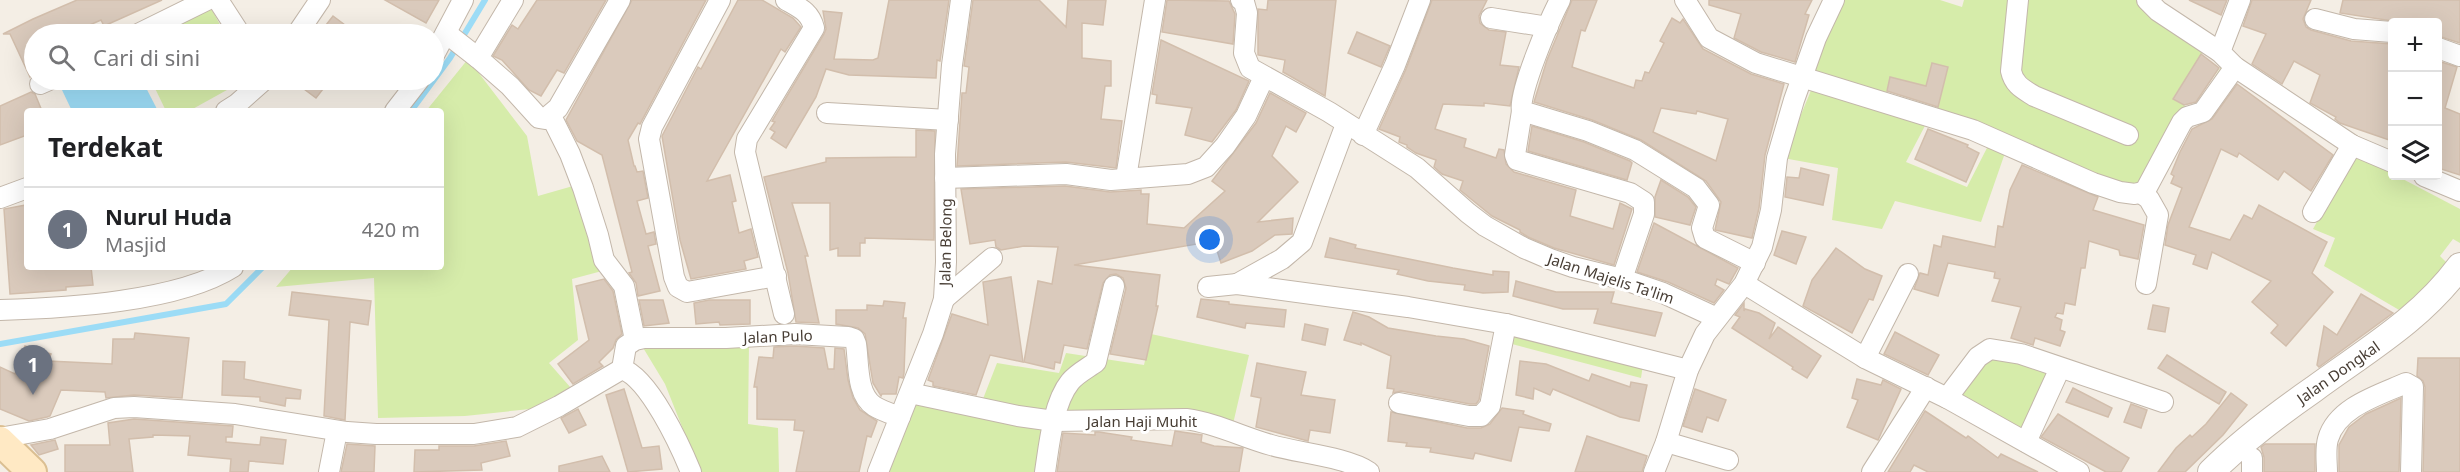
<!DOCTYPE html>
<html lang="id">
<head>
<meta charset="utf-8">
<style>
	:root { --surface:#fff; --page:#f2f2f2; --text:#202124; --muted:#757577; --line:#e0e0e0; --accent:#0f766e }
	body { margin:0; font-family:"Noto Sans",sans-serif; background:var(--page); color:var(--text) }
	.controls { position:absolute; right:18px; top:18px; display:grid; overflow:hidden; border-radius:6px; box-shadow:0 6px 24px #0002 }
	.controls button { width:54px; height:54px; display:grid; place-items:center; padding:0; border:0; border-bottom:2px solid var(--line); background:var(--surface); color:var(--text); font:30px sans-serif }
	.you { position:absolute; left:1210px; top:240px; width:21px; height:21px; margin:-15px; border:4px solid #fff; border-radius:50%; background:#1a73e8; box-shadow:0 0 0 9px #1a73e833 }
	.badge { display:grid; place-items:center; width:39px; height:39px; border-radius:50%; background:var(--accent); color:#fff; font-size:20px; font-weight:700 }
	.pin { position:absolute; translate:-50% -50px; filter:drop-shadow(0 2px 3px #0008) }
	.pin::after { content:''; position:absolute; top:32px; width:21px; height:18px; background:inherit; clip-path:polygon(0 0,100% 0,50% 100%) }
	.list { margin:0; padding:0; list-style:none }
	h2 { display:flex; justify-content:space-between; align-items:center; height:78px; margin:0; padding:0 24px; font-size:26px }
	h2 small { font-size:20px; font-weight:400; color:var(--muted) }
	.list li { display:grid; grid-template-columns:39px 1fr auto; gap:18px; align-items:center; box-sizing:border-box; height:84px; padding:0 24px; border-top:2px solid var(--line) }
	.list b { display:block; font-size:22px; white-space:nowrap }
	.list p { margin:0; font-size:20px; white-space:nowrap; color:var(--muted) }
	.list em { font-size:20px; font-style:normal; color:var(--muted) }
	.icon { flex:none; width:33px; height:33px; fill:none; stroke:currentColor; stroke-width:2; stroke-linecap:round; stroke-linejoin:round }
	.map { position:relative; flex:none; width:2460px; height:472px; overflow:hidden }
	.search { position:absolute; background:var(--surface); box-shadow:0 6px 24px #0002; left:24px; top:24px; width:420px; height:66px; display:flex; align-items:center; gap:15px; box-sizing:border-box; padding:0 21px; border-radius:33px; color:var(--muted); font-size:22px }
	.panel { position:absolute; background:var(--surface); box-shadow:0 6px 24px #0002; left:24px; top:108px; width:420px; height:162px; border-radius:6px }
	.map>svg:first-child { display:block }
</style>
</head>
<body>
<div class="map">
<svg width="2460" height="472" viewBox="0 0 2460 472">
	<rect width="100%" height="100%" fill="#f4eee5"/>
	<g fill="#d6ecaa" fill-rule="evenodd">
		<path d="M 1834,0 L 1940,0 L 1962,7 L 1964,0 L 2147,0 L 2235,67 L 2196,115 L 2145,191 L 1802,78 ZM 2205,49 L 2223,64 L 2193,111 L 2173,98 ZM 1932,63 L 1947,67 L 1937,108 L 1886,95 L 1891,77 L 1926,86 Z"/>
		<polygon points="211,8 225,34 158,34"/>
		<polygon points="468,59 527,136 538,196 573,186 602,271 572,279 578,340 549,363 571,388 530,409 465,416 378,418 374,278 276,287 293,267 441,267 441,111 426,111"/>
		<polygon points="151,80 245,80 189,111 166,111"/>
		<polygon points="1812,88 1928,120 1906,162 1967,187 1988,146 2005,153 1981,222 1895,201 1882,229 1832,220 1838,168 1783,158"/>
		<polygon points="2355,154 2460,209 2460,243 2453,239 2440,256 2449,265 2406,314 2324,266 2335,238 2313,229"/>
		<polygon points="1516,332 1643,365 1641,378 1512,344"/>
		<polygon points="1151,334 1249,355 1233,424 1082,417 981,404 997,363 1059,373 1066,353 1144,365"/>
		<polygon points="749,344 748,424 778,428 779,472 700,472 665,384 642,346 703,348"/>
		<polygon points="1978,357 2060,368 2026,442 1947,398"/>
		<polygon points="910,393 1054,421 1045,472 878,472"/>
	</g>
	<polygon fill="#9cdcf6" points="83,80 142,80 158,111 72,111 62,90"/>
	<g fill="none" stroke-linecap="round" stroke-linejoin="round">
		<g stroke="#9cdcf6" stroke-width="6">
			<polyline points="411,111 450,58 485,0"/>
			<polyline points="0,344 226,304 263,267"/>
		</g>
	</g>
	<g fill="#dacabc" stroke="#d2beac" stroke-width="1.5" fill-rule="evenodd">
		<polygon points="77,0 162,0 104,26 101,20 69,34 34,34 34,73 30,77 10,34 3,34 33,19"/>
		<polygon points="385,0 439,0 426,23"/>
		<polygon points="537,0 606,0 564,73 557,70 541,96 529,90 502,60 493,56 512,25 518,29"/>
		<polygon points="632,0 706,0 640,124 638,123 628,140 634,166 635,166 637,172 643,171 648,198 637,201 646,234 654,232 656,244 648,246 660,291 638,296 636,283 629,273 632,272 602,155 577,141 566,120"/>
		<polygon points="738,0 762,0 793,18 801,27 785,52 781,49 707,181 730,175 736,201 732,202 739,233 751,229 758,257 744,261 746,269 691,279 680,240 662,136 698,67 701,69"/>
		<polygon points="889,0 949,0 940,61 937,60 936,78 849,75 826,69 816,97 786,148 771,138 775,132 770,129 775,122 772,121 824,34 826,29 823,11 842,13 834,59 873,60 878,58"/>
		<polygon points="973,0 1039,0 1066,27 1068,0 1106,0 1103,25 1082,23 1082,58 1111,61 1111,86 1105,86 1101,119 1122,121 1116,168 1066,162 957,166 962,93 966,93 969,67 964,66"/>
		<polygon points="1167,0 1229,1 1235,14 1233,44 1162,32"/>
		<polygon points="1268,0 1336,0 1325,96 1283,72 1285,60 1258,55 1258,9 1267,10"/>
		<polygon points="1432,0 1487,0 1479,16 1480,23 1489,30 1506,32 1500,65 1519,67 1510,106 1484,103 1484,106 1443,104 1435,129 1466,139 1464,147 1496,158 1499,149 1504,150 1506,164 1514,172 1576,190 1570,216 1613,229 1620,203 1632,209 1614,265 1554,248 1528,237 1520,232 1520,230 1492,216 1460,190 1463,181 1442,174 1434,167 1436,160 1416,153 1407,147 1407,145 1399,142 1400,137 1379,129 1406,69"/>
		<path d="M 1572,0 L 1597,0 L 1585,31 L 1581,30 L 1572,67 L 1634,88 L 1636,80 L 1642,81 L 1645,72 L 1649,73 L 1664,43 L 1660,41 L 1672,18 L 1680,23 L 1683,19 L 1703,49 L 1751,74 L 1784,84 L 1765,155 L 1759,208 L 1752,238 L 1715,230 L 1721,202 L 1706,181 L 1641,140 L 1592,120 L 1534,102 L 1547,60 ZM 1661,108 L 1696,114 L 1697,111 L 1728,119 L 1716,161 L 1653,132 Z"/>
		<polygon points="1709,0 1812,0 1805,14 1809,15 1795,62 1761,52 1734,38 1741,14 1709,5"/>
		<polygon points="2189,0 2227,0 2221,15"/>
		<polygon points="2252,0 2311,0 2303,19 2306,27 2311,30 2351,41 2392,44 2392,141 2340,123 2335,119 2336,117 2310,103 2320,75 2294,61 2282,84 2252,64 2266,34 2243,26"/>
		<polygon points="2343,0 2460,0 2460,43 2438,36 2438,22 2399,22 2340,13"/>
		<polygon points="333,16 357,34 319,34"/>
		<polygon points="1357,32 1390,46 1381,67 1348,53"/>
		<polygon points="1161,40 1249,81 1236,110 1212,142 1185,135 1192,108 1156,103 1157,95 1152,94"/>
		<polygon points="2201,54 2219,68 2196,102 2184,105 2173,99"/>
		<polygon points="2438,61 2457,67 2445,108 2460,114 2460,175 2438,168"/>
		<polygon points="1932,63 1948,67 1938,107 1887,91 1890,77 1926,86"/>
		<polygon points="292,80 330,80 316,98"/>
		<polygon points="2237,84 2333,155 2311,191 2284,171 2278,180 2239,153 2237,157 2221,149 2189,227 2230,240 2244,215 2252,219 2259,205 2327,242 2312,273 2333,292 2286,346 2271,333 2278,325 2252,302 2271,281 2212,252 2207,269 2193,264 2196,255 2165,245 2168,225 2182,188 2171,183 2174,176 2171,174 2180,152 2192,129 2212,119"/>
		<polygon points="31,92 35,94 42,111 27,111 27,135 0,145 0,106"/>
		<polygon points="1270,93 1306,113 1296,132 1286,126 1272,156 1298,182 1258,222 1293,218 1292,234 1275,235 1252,251 1221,263 1214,241 1074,265 1160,275 1156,306 1158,306 1146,360 1110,354 1126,288 1123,278 1116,274 1110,275 1103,283 1087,349 1064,345 1060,363 1055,362 1054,369 1024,362 1038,281 1052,284 1058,247 1024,246 1001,250 996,247 995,240 970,244 961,189 1065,186 1110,192 1141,190 1141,194 1149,194 1147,224 1184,228 1225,191 1212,181 1256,123"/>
		<polygon points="1532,126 1584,142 1630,161 1632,163 1627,180 1528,151"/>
		<polygon points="1928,129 1968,145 1967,147 1979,153 1966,182 1915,159"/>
		<polygon points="916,130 935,131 934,240 865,238 865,243 860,243 860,256 838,256 838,248 830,250 830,203 792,203 808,256 805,256 819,323 796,322 788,273 764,177 826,162 826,158 916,157"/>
		<polygon points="2022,165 2098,197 2093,210 2144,225 2138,259 2120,255 2119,250 2089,241 2085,268 2081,268 2075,305 2065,303 2063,314 2057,313 2055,317 2062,320 2060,330 2065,332 2060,346 2035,338 2033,345 2011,338 2021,307 1992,301 2000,279 1994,278 1995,272 1948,263 1938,296 1914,289 1920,273 1928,275 1934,245 1941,247 1943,236 1995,247 1998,226 2003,227 2010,190"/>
		<polygon points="1801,168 1829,175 1823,205 1785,197 1787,177 1799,178"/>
		<polygon points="1661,180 1688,197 1696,207 1690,225 1655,217 1655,197"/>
		<polygon points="26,205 27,267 91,267 93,285 66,287 66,290 10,294 4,209"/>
		<polygon points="1654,223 1738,268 1729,284 1717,279 1715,285 1724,290 1714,303 1668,282 1637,272"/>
		<polygon points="1782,231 1806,237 1796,264 1774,255"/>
		<polygon points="1330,238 1356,245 1355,248 1453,268 1493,275 1493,271 1509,272 1508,292 1483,293 1464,290 1465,285 1428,281 1397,274 1399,270 1325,257"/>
		<polygon points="1836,248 1865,269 1882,276 1873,300 1869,299 1852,333 1803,306 1812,280"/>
		<polygon points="1011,277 1023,362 990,355 976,395 933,386 933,382 928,380 952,314 988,325 983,282"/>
		<polygon points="604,279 613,291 622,334 616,340 613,348 599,362 603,366 573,384 558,364 589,340 576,286"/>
		<polygon points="1516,281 1556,292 1614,292 1611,303 1662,313 1655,336 1594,323 1598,309 1563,309 1513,296"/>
		<polygon points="292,292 371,301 368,325 350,322 345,420 324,416 329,320 289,315"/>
		<polygon points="2361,294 2393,313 2319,367 2317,365 2324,326 2337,335"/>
		<polygon points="1201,299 1229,302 1229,304 1286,310 1284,327 1246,323 1245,328 1197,317"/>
		<polygon points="639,300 663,300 669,323 644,326"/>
		<polygon points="709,300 750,300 750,324 720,325 719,322 696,324 694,303"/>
		<polygon points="884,301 905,303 903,318 906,318 904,373 903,378 899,377 896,394 882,394 881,396 873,383 865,334 858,328 836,324 836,310 867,310 867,305 883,306"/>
		<polygon points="1744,303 1744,311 1745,309 1759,313 1775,323 1769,339 1778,327 1821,356 1807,378 1792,369 1793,367 1732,328 1740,317 1735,315"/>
		<polygon points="2153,305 2169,308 2165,332 2148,329"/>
		<polygon points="1353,312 1369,317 1388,328 1436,336 1464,339 1489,346 1479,400 1476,404 1470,404 1401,391 1393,393 1394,389 1387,388 1391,356 1361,343 1361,345 1344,340"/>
		<polygon points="1305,324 1328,329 1325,345 1302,340"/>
		<polygon points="1895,332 1939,355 1928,375 1884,354"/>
		<polygon points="135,333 189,338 182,398 134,395 106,398 105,392 61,390 50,416 47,417 29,421 0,409 0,367 15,374 25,346 51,354 48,361 112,364 113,339 134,339"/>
		<polygon points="795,346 824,348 828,369 834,369 835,348 844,349 848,380 853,398 860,410 877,421 871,437 867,436 859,472 796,472 804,431 794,430 795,420 757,419 757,387 754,387 759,357 773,358 774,347"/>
		<polygon points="2167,355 2226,392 2219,404 2158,368"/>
		<polygon points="2418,358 2460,358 2460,472 2423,472 2425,387 2423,381 2417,376"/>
		<polygon points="223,361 245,362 244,379 301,390 300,399 286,398 285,406 260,401 260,397 222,395"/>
		<polygon points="1520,361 1546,364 1589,381 1592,374 1630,387 1631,382 1647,385 1639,421 1620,417 1553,389 1550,395 1534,388 1533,399 1516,395"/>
		<polygon points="1257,363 1306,372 1301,395 1335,400 1330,433 1310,430 1308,441 1256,427 1261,398 1251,396"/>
		<polygon points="1857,379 1881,385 1883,380 1901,389 1878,440 1847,427 1858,400 1852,398"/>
		<polygon points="2073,388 2112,408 2108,417 2066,402"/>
		<polygon points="624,389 642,448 659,446 662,469 628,472 606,395"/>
		<polygon points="1695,389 1726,400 1718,421 1707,417 1702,432 1683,426"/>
		<polygon points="2231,393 2247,405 2223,435 2185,472 2158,472 2176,448 2190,435 2192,437 2206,424"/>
		<polygon points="2401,398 2399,472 2339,472 2339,445 2349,427 2366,414"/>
		<polygon points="2131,404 2147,410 2141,428 2124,422"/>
		<polygon points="1502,408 1524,411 1523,414 1551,424 1549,431 1519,427 1511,461 1475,453 1473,459 1430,452 1431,448 1406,446 1407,443 1388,441 1391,412 1467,428 1481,428 1490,424"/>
		<polygon points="578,409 586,425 569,433 561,418"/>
		<polygon points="1925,411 1966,438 1968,436 1998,458 2001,454 2038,472 1928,472 1914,465 1910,472 1888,472"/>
		<polygon points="2058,414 2129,458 2121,472 2106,472 2041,437"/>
		<polygon points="134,419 233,426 232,437 226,437 226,442 260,445 261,437 286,440 283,464 249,461 248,472 230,472 231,459 188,455 190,436 153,435 153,437 129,439 133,472 65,472 65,445 110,445 108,423"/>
		<polygon points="1175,431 1202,435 1201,442 1214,446 1243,448 1239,472 1057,472 1063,433 1095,435 1095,432 1099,432 1132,437 1131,440 1172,446"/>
		<polygon points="1587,436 1647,456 1642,472 1575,472"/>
		<polygon points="55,440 58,449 39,455 31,445"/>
		<polygon points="506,441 510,456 481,463 482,470 414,472 415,450 439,450 439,446 474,446"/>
		<polygon points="347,444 375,446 374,472 341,472"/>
		<polygon points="2265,444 2315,444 2315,472 2264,472 2264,457 2261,447"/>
		<polygon points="602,456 610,472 559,472 559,466"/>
	</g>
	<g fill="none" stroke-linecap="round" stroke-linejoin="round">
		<defs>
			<g id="minor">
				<polyline points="218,0 240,34"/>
				<polyline points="513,0 478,58 510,86 539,118 545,119 558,108 620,0"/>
				<polyline points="720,0 652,127 649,139 674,277 678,287 687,292 776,276"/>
				<polyline points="1241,0 1244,2 1247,13 1244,53 1250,68 1329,112 1417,168 1468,213 1485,226 1524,248 1550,259 1573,267 1622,279 1663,293 1717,318"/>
				<path d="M 1560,0 C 1551,17 1517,95 1522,111 L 1588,131 L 1635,150 L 1696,188 L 1709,205 L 1702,228 L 1705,238 L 1755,263"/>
				<polyline points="1685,0 1709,38 1756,63 1973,130 2093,183 2120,192 2135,194 2145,191 2182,122 2187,117 2203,112 2235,67"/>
				<path d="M 2018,0 L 2011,71 C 2014,85 2023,89 2034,96 L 2128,135"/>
				<polyline points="2147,0 2158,11 2220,52 2235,67 2352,145 2392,162"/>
				<polyline points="1491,18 1548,27"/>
				<polyline points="2315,19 2354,29 2392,32"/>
				<polyline points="446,33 478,58"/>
				<polyline points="138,34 207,0"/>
				<polyline points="297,34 320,0"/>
				<polyline points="2438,48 2460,56"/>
				<polyline points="2220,52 2240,0"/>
				<polyline points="434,55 463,0"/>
				<polyline points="40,84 49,80"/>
				<polyline points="226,111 237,104 264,80"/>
				<polyline points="395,111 419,80"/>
				<polyline points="1522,111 1515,155 1517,160 1630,193 1644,202 1644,214 1622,279"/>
				<polyline points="827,113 948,120"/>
				<polyline points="551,116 570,154 583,188 598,235 604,260 624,286 635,340"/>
				<polyline points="1346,124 1302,242 1282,259 1237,284 1408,307 1506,324 1688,370"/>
				<polyline points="1363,135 1395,65 1420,0"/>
				<polyline points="2424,176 2460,191"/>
				<polyline points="945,178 1066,174 1111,180 1188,174 1206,167 1225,146 1246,116 1264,77"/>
				<polyline points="1126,178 1155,0"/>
				<polyline points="2141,193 2149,199 2158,215 2146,284"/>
				<polyline points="0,198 27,188"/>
				<polyline points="2313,212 2352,145"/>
				<polyline points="1748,286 1865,358 1947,398 2079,472"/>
				<polyline points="1208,287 1237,284"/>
				<polyline points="944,299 992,258"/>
				<path d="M 0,310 C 66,308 178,302 233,267"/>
				<path d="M 784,314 L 745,152 L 747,139 L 814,28 C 810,12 800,8 786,0"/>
				<polyline points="1865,358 1908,274"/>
				<path d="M 622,369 L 626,346 L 635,340 L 644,338 L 726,338 L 795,334 L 848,337 L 854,339 L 856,344 C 859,363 856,394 874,406 C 882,411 892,414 900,417"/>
				<path d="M 910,393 L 1018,416 L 1054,421 L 1186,419 C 1216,423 1242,437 1271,445 C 1298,453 1347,457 1369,472"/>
				<polyline points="1947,398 1978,357 1990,349 2021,354 2163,402"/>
				<polyline points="1399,403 1469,416 1481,416 1490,406 1506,324"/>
				<path d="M 0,438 L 50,429 L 114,408 L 134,407 L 235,414 L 347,432 L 376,434 L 474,434 L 517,427 L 559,406 L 622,369 C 649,378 680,445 691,472"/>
				<polyline points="1666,442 1728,460"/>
				<polyline points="2026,442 2060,368"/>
				<polyline points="2252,458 2252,472"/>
				<polyline points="329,472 337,431"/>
				<polyline points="878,472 933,334 944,299 946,262 945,154 952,65 961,0"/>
				<path d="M 1045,472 C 1049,446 1053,403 1070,382 C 1076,374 1088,368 1096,362 L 1114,286"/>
				<polyline points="1654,472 1666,442 1688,370 1705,334 1744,284 1762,247 1771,210 1777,158 1794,100 1816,38 1834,0"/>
				<polyline points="1872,472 1926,387"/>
				<path d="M 2327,472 C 2327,462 2325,449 2328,439 C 2337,407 2379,395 2406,383 L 2413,387 L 2411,472"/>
			</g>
			<path id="tertiary" d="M 2211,472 C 2242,441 2278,414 2314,389 C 2367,350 2420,320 2460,266"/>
			<polyline id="secondary" points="0,441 32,472"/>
		</defs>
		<use href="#minor" stroke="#c3b7aa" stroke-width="22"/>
		<use href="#tertiary" stroke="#c3b7aa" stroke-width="28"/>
		<use href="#secondary" stroke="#dbbf92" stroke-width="32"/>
		<use href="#minor" stroke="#fff" stroke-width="20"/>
		<use href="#tertiary" stroke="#fff" stroke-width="26"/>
		<use href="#secondary" stroke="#ffe9c4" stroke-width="28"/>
	</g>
	<g text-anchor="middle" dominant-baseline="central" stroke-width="6" stroke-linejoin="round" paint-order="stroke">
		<g font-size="15" fill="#473d34" stroke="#fff">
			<text transform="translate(945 242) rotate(-89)">Jalan Belong</text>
			<text transform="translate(1611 278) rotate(18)">Jalan Majelis Ta'lim</text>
			<text transform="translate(778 336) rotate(-2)">Jalan Pulo</text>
			<text transform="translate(2338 372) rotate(-35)">Jalan Dongkal</text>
			<text x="1142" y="421">Jalan Haji Muhit</text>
		</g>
	</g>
</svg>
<div class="controls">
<button>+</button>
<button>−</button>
<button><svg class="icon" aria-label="layers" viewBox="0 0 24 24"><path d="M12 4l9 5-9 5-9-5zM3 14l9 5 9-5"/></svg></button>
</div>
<div class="you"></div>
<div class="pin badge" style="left:33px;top:395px;background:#6b7280">1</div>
<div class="search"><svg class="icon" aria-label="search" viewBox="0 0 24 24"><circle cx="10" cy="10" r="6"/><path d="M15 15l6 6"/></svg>Cari di sini</div>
<section class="panel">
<h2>Terdekat<small></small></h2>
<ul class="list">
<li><span class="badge" style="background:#6b7280">1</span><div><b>Nurul Huda</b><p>Masjid</p></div><em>420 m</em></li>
</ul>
</section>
</div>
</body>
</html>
